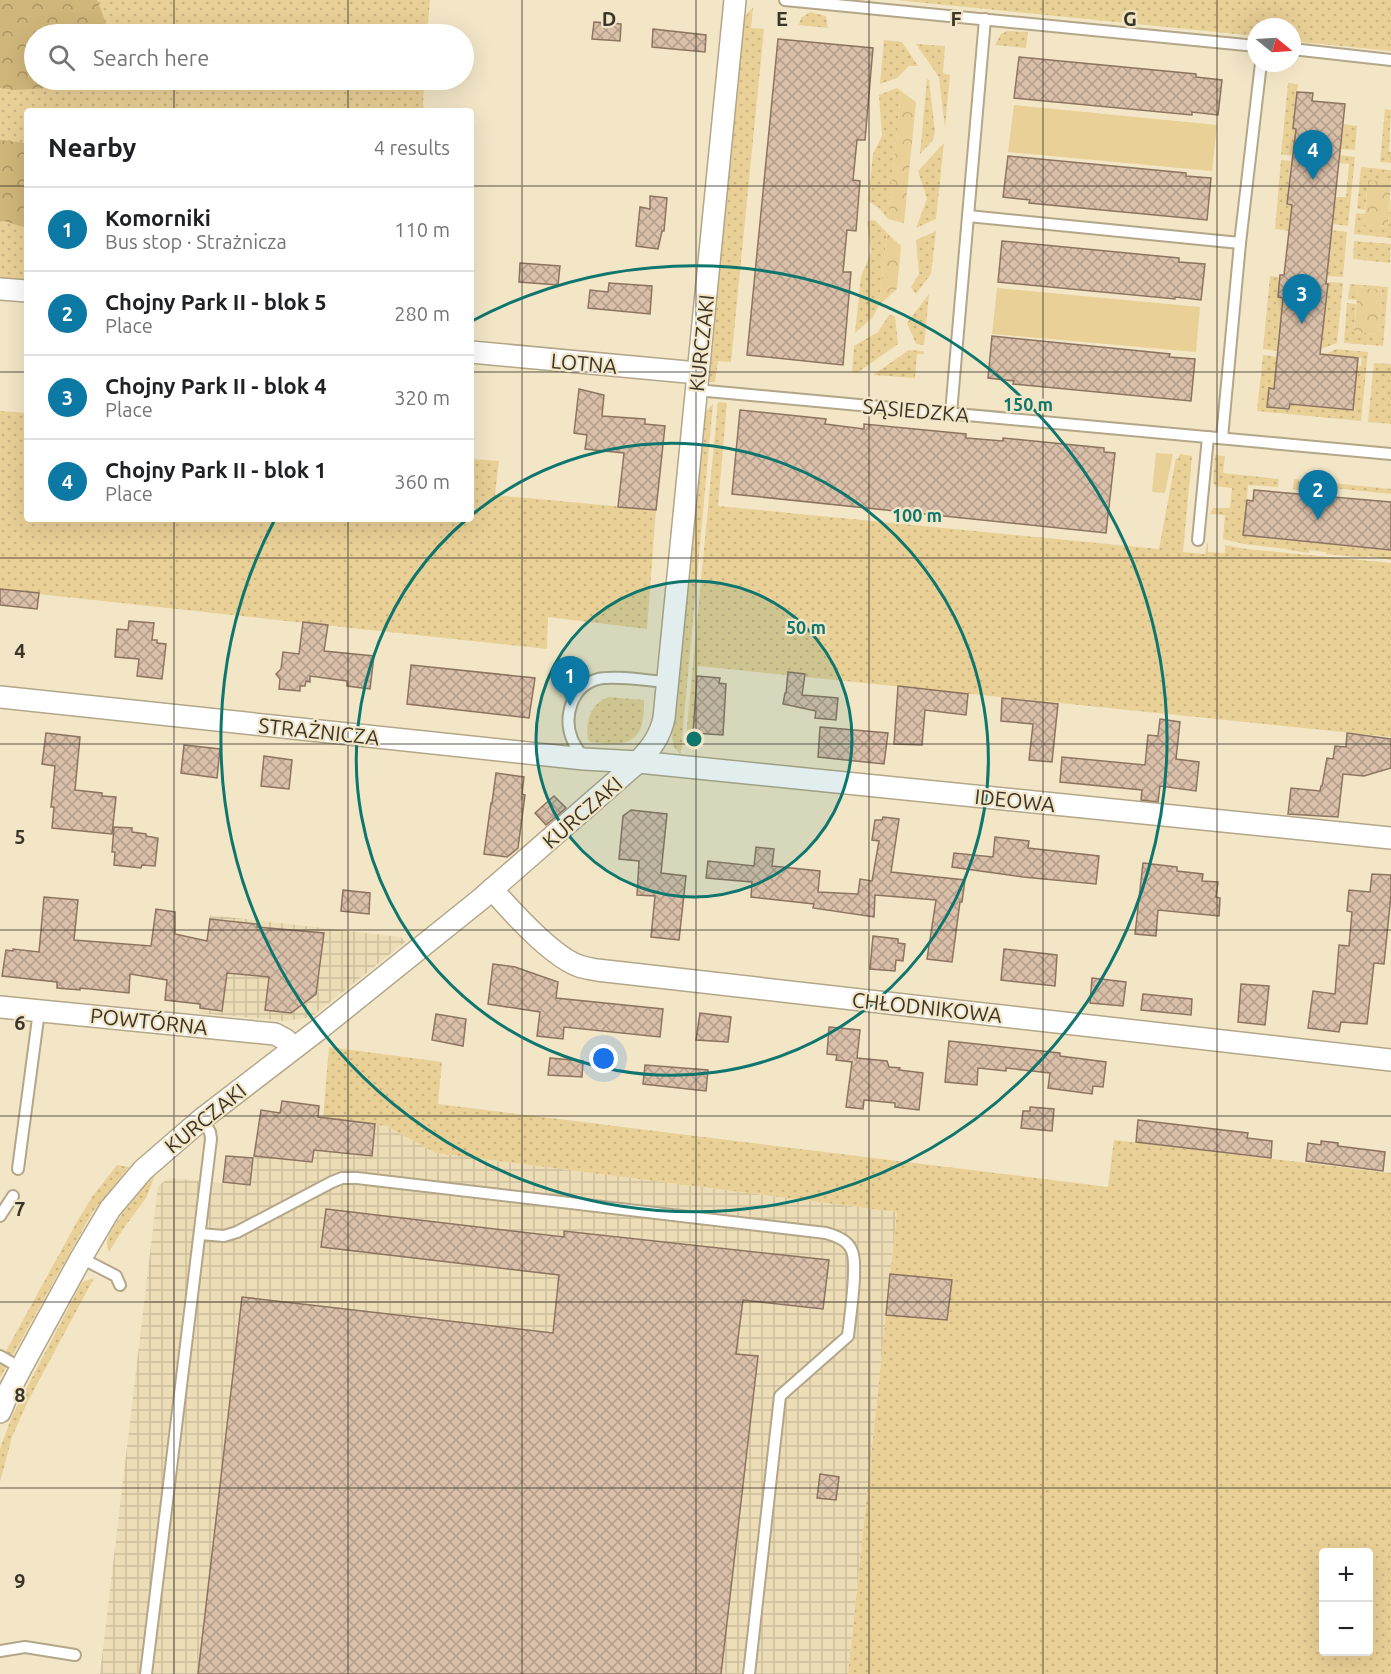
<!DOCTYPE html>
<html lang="en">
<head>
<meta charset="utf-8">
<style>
	:root { --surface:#fff; --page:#f6f6f6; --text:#202124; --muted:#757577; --line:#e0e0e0; --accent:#0b79a3 }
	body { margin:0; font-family:Ubuntu,sans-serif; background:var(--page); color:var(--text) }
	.controls { position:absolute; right:18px; bottom:18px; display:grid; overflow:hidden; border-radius:6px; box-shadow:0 6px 24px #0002 }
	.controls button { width:54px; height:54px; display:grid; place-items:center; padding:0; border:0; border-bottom:2px solid var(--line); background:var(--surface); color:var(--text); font:30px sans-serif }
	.compass { position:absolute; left:1247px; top:18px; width:54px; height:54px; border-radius:50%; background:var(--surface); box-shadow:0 6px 24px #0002; rotate:108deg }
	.you { position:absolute; left:604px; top:1059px; width:21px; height:21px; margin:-15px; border:4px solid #fff; border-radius:50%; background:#1a73e8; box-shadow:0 0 0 9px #1a73e833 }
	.badge { display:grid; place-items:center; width:39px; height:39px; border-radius:50%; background:var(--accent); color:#fff; font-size:20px; font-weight:700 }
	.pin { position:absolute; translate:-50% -50px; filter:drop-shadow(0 2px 3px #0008) }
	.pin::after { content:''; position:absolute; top:32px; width:21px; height:18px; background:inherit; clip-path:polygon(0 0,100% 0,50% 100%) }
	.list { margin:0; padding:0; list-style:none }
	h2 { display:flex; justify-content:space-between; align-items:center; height:78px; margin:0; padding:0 24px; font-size:26px }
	h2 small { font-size:20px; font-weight:400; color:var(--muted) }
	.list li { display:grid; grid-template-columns:39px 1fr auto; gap:18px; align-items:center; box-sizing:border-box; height:84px; padding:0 24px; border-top:2px solid var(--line) }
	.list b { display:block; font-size:22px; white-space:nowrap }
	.list p { margin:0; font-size:20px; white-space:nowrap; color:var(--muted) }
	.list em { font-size:20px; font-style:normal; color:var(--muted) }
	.icon { flex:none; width:33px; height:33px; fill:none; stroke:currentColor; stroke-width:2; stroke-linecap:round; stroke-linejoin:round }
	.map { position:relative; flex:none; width:1391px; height:1674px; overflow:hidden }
	.search { position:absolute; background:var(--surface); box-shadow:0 6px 24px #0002; left:24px; top:24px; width:450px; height:66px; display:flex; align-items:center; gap:15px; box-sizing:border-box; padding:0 21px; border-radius:33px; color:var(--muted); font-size:22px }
	.panel { position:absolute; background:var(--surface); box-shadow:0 6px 24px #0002; left:24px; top:108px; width:450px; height:414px; border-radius:6px }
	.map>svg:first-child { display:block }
</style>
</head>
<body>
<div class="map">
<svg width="1391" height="1674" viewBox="0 0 1391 1674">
	<defs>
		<pattern id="industrial-grid" width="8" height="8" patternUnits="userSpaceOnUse" patternTransform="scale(1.5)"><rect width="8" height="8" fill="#edddb7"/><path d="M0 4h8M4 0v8" fill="none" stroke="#ccbe9d"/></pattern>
		<pattern id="grass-dots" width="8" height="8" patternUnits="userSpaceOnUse" patternTransform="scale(1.5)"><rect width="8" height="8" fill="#e9d096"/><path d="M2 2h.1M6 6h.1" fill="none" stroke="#c9b381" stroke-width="1.8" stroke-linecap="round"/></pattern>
		<pattern id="forest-crowns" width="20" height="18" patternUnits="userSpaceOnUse" patternTransform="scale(1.5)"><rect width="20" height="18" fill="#d0b67a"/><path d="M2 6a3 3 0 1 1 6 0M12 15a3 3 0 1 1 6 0" fill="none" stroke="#aa9564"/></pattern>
		<pattern id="park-crowns" width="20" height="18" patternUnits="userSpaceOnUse" patternTransform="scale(1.5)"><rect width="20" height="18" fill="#e9d096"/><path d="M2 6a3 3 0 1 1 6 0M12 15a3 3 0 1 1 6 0" fill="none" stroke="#c9b381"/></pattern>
		<pattern id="building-cross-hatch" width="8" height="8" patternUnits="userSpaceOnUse" patternTransform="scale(1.5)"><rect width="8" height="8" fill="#dac0a9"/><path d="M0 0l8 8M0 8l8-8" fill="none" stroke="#b29d8a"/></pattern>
	</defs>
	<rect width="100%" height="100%" fill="#f3e6c7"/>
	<g fill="url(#industrial-grid)">
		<polygon points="210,915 401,937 405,942 314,1015 306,1018 285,1021 199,1013"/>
		<polygon points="261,1110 386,1126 436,1153 897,1212 848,1674 100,1674 158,1186 169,1178 251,1186"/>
	</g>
	<g fill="url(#grass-dots)" fill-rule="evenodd">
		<polygon points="0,0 430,0 427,34 34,34 34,80 424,80 423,104 425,111 27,111 27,283 0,281"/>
		<polygon points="896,0 1391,0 1391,51 1292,41 1292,27 1256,27 1256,36"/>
		<polygon points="753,8 751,28 764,29 731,362 718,361 715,382 706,382 743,22 748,12"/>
		<polygon points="810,12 826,16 828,28 799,25 801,18"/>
		<polygon points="1007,31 1028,32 1026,48 995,45 1001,34"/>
		<polygon points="884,40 902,42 918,66 909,66 897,78 880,84"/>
		<polygon points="916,44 945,46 943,73 950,75 945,128 939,77"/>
		<polygon points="927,79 929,80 935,132 933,140 920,154"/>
		<polygon points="1288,83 1298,84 1293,128 1299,129 1297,149 1292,149 1291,155 1281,155"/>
		<polygon points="897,88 901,91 888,219 879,208 868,201 873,154 882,136 879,95"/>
		<polygon points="1385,109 1391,110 1389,152 1391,152 1391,163 1380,162"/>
		<polygon points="1343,124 1357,126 1355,150 1340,149"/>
		<polygon points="944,143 936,219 916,228 927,199 918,171"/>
		<polygon points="1340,155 1355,157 1348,226 1332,224 1335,197 1346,197 1349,164 1339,163"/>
		<polygon points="1281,160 1291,161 1287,204 1292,205 1289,231 1275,229"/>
		<polygon points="1361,167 1391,170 1391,182 1368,180 1365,210 1357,209"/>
		<polygon points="1391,197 1391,238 1354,234 1356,213 1365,214 1364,225 1388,227"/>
		<polygon points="872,220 876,221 887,233 879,305 873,317 855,333 861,277 871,252 867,221"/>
		<polygon points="1331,230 1347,232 1343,277 1327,276"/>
		<polygon points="936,231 931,274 916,294 911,287 919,274 916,240"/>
		<polygon points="1354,241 1391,244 1390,263 1353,259"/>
		<polygon points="1270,276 1280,277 1278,297 1283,298 1278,351 1263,349"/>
		<polygon points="1319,281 1343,283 1337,343 1321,349 1327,284 1319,283"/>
		<polygon points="1350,284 1388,287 1383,346 1344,343 1347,303 1356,304 1354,332 1378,334 1382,290 1358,287 1357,300 1348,299"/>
		<polygon points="929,294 924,345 916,344 907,323"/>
		<polygon points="889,315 895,316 898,344 857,373 852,372 854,346 878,332"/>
		<polygon points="1336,349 1368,352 1361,421 1257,411 1263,355 1277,357 1274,389 1269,389 1267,407 1289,409 1290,404 1352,410 1357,366 1361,366 1362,358 1342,356 1341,362 1320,357"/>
		<polygon points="909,350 924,351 924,354 917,354 915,378 873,375"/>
		<polygon points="1374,363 1391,364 1391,424 1368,422"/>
		<polygon points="718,402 727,403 718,506 1159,549 1176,458 1178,459 1180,454 1192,456 1183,552 1205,554 1207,543 1208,543 1208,552 1225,553 1225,545 1247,549 1391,563 1391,737 698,666 691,750 687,747 686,738"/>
		<polygon points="713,404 682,739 682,747 680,754 674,747 672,738 704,419 706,411"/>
		<polygon points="0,411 27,413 27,519 471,519 471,459 499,461 495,495 656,510 647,629 548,617 547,649 0,590"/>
		<polygon points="1215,455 1225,456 1223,473 1279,479 1278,487 1248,485 1244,535 1391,550 1391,560 1368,556 1367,558 1326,554 1326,552 1309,550 1309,553 1288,550 1287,549 1244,544 1223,539 1225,515 1210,514 1213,508 1230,508 1232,488 1215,486 1213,482"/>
		<polygon points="1294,479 1391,489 1391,494 1324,487 1323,488 1299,487 1298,490 1293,489"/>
		<path d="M 609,697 L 644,700 C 644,708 644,717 642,724 C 636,749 609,744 589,742 C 584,724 590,703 609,697 Z"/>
		<path d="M 329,1047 L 442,1062 L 438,1104 L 1108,1187 L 1114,1140 L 1391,1173 L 1391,1674 L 848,1674 L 897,1212 L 436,1153 L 386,1126 L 323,1118 ZM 1324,1552 L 1368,1552 L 1368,1652 L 1324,1652 Z"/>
		<polygon points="117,1165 129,1167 92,1213 0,1378 0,1362 78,1220 92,1197"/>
		<path d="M 155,1175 L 146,1198 L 123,1229 L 109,1252 C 107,1247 106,1243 108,1238 C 116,1218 141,1191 155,1175 Z"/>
		<polygon points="94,1278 27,1403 12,1437 0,1482 0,1449 12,1416 82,1282"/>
	</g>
	<g fill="url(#forest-crowns)">
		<polygon points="0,0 97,0 106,23 100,34 34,34 34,80 72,80 66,87 14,90 0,88"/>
		<polygon points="0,140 27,143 27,228 4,221 0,222"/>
	</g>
	<g fill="url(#park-crowns)">
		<polygon points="901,91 916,102 904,223 888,219"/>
		<polygon points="1368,180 1391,182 1388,227 1364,225"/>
		<polygon points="887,233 901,246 897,289 879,305"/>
		<polygon points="1358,287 1382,290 1378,334 1354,332"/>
	</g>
	<g fill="#e9d096">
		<polygon points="1014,105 1217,125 1212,171 1008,152"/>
		<polygon points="997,288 1200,307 1196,352 992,334"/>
		<polygon points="1156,453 1173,454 1165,493 1152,492"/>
	</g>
	<g fill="url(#building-cross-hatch)" stroke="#8d7460" stroke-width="1.5">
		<polygon points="594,22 621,24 620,41 592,39"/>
		<polygon points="653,29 706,35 705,52 652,47"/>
		<polygon points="778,39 873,48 865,140 857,140 853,180 860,181 856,231 847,230 843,272 851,272 843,365 747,355"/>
		<polygon points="1019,57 1196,74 1196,77 1222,80 1218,115 1192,112 1192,115 1014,98"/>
		<polygon points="1297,92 1313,93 1312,101 1345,104 1326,284 1328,284 1320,354 1358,358 1353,410 1290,404 1289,409 1267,407 1269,388 1274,389 1283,298 1278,297 1280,275 1284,275 1292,205 1287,204 1296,129 1293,128"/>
		<polygon points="1008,156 1186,173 1186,176 1211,178 1207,220 1029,203 1030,200 1003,197"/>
		<polygon points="650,196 667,198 664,231 662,231 658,249 636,246 640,207 650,209"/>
		<polygon points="1002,241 1179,258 1179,262 1205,264 1201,300 1175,297 1175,299 998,282"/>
		<polygon points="520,263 560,266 558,285 519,282"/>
		<polygon points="609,283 652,286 650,314 588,308 590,290 608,292"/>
		<polygon points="992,336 1170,354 1169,357 1195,359 1191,401 1013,384 1014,381 988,378"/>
		<polygon points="579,389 604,395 602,416 645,419 645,424 665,426 656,510 618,507 624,453 585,449 587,435 574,433"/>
		<polygon points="740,410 826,419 825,424 864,429 864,424 966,434 966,438 1003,441 1003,438 1104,448 1104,452 1115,453 1106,533 732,494"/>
		<polygon points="1254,490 1391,502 1391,550 1243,535 1247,500 1253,501"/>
		<polygon points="0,589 39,593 37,609 0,605"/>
		<polygon points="129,621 154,623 152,640 157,640 157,643 166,644 162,679 137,676 139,659 115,657 117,629 128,630"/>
		<polygon points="303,622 328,625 324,651 374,656 370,689 347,686 347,681 310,676 310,682 306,681 305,686 300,686 300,691 279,689 280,679 276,674 281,669 283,652 299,654"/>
		<polygon points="411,665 535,678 529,718 407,704"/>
		<polygon points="788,672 805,674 802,695 838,698 836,720 815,718 816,711 783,704 785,693 786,693"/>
		<polygon points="697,676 720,678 719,683 726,684 723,735 693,733"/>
		<polygon points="898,686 968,694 966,715 925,710 922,745 894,744"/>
		<polygon points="1002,698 1058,704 1052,762 1029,760 1033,724 1001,721"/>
		<polygon points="1160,719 1180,722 1176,759 1199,762 1196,791 1160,786 1158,802 1141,800 1142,790 1060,782 1062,757 1145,765 1148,735 1158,736"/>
		<polygon points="820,727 888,733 884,764 818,757"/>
		<polygon points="46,733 80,737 75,790 102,793 102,796 116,797 112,834 52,828 54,807 51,807 55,766 42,764"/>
		<polygon points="1347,733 1391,739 1391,768 1364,776 1343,774 1338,817 1288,814 1291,788 1320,791 1321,786 1322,786 1327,758 1333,759 1335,746 1346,747"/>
		<polygon points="184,745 220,749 217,778 181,773"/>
		<polygon points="264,756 292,760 289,789 261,786"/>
		<polygon points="496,773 524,777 522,794 525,795 518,848 507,857 484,854 491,803 492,803"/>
		<polygon points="554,796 566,808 546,825 535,813"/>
		<polygon points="631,810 667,814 661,873 686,876 679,940 651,937 655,896 637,895 639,861 619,859 623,816"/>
		<polygon points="883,817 899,819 891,872 965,880 962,902 960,902 952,962 927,959 936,900 875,895 874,917 813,908 814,904 751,897 752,882 706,878 708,861 754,866 756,847 774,849 772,866 820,871 818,892 858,894 860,879 872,881 879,841 872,840 875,820 882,820"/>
		<polygon points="114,827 132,828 132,832 146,834 146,836 158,838 155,866 142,865 141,868 114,865 115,852 112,852"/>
		<polygon points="995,837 1029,841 1028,848 1099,856 1096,884 1023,877 952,867 954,853 993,857"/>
		<polygon points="1143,863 1177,867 1177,871 1203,874 1202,881 1218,882 1216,897 1220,898 1219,916 1158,910 1156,936 1135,934"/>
		<polygon points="1372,874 1391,875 1391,895 1384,964 1374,963 1367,1024 1341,1022 1339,1032 1308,1028 1313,991 1335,994 1339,945 1349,946 1352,912 1347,911 1349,890 1370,892"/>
		<polygon points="343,890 370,893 369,914 341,911"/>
		<polygon points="44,897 78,900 74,940 151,946 156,909 175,912 175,934 207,941 210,919 257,924 257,927 324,933 316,994 291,1013 265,1010 269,977 227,973 222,1011 200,1008 200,1004 165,1000 167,980 130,974 129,993 80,988 80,990 57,988 57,982 2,976 6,950 13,951 13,949 39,952"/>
		<polygon points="873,936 898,939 898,943 905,944 903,961 896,960 895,971 870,969"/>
		<polygon points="1004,949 1057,955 1055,986 1001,980"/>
		<polygon points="493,964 515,967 558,982 556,998 663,1009 660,1037 564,1027 563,1039 537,1036 540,1012 488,1004"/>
		<polygon points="1092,978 1126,982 1123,1006 1090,1003"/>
		<polygon points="1241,984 1269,986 1265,1025 1238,1022"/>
		<polygon points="1143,994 1192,999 1191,1015 1141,1010"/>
		<polygon points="700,1013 731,1017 728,1042 696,1040"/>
		<polygon points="436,1014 466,1019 463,1046 432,1040"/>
		<polygon points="829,1027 860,1030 857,1058 887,1061 889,1067 900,1068 899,1070 923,1073 919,1110 895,1107 895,1103 864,1100 863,1109 846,1107 852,1062 836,1060 837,1055 827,1054"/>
		<polygon points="949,1041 1060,1053 1060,1056 1106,1062 1103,1087 1093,1086 1092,1094 1048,1088 1050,1073 1006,1068 1006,1071 978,1068 977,1085 945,1082"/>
		<polygon points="550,1058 583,1061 582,1077 548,1075"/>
		<polygon points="645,1065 708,1070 706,1091 643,1084"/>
		<polygon points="282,1101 319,1106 318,1117 375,1124 372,1156 314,1150 312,1162 254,1156 261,1110 280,1113"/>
		<polygon points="1030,1107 1054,1109 1052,1131 1021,1128 1023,1111 1030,1111"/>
		<polygon points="1138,1120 1248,1133 1247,1138 1272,1141 1271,1158 1136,1142"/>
		<polygon points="1321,1141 1338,1143 1338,1146 1385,1152 1383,1171 1306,1161 1308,1143 1321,1145"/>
		<polygon points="226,1156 253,1158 250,1185 223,1182"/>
		<polygon points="326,1209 564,1237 564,1231 829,1260 823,1309 743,1300 736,1354 758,1356 721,1674 198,1674 242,1297 553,1333 559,1275 321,1247"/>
		<polygon points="890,1274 952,1280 947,1320 886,1315"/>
		<polygon points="820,1474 839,1477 836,1500 817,1498"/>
	</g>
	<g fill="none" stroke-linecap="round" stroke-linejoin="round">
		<defs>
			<g id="service">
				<polyline points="785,0 1256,46"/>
				<polyline points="1292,49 1391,60"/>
				<polyline points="968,216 1240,243"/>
				<polyline points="696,390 1391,454"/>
				<polyline points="951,413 985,19"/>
				<polyline points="1222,438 1240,243 1261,63"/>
				<polyline points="1198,540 1208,437"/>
				<path d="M 584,759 C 580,753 575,746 572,739 C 563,716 572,686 598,679 C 616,675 648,681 668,682"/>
				<polyline points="18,1169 39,1011"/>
				<polyline points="0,1216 13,1196"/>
				<path d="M 200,1234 L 224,1236 L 237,1232 L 332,1182 L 342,1178 L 357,1178 L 826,1233 C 836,1236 848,1240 852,1251 C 858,1266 850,1317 848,1336 L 780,1396 L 749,1674"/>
				<polyline points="81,1258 116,1276 120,1285"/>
				<polyline points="0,1356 21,1368"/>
				<polyline points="0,1651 25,1647 75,1655"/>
				<polyline points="146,1674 211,1139 210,1132 202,1119"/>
			</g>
			<g id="minor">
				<polyline points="0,289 27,291"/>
				<polyline points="471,352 698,373"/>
				<polyline points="0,697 584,759 638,762 1391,838"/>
				<path d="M 492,889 C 511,911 553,957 579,966 C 585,968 591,969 597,970 L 1391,1060"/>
				<polyline points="0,1007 275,1034 286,1040 293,1048"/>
				<path d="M 0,1412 L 8,1393 L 21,1368 L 81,1258 L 110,1209 L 143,1170 L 202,1119 L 318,1030 L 481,899 L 638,762 C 651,748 660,737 664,718 L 735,0"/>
			</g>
		</defs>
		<use href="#service" stroke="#b3a689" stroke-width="14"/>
		<use href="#minor" stroke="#b3a689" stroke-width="24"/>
		<use href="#service" stroke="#fff" stroke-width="10"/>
		<use href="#minor" stroke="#fff" stroke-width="21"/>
	</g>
	<path fill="none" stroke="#3b3529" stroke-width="1.5" stroke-opacity="0.55" d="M 174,0 L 174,34M 348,0 L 348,34M 522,0 L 522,1674M 696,0 L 696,1674M 869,0 L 869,1674M 1043,0 L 1043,1674M 1217,0 L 1217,1674M 174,80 L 174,111M 348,80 L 348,111M 0,186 L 27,186M 471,186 L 1391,186M 0,372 L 27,372M 471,372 L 1391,372M 174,519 L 174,1674M 348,519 L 348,1674M 0,558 L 1391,558M 0,744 L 1391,744M 0,930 L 1391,930M 0,1116 L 1391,1116M 0,1302 L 1391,1302M 0,1488 L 1391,1488"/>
	<circle cx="694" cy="739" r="158" fill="#0f766e" fill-opacity=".12"/>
	<g fill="none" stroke="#0f766e" stroke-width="3">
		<circle cx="694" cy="739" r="158"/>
		<path d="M473 514A316 316 0 1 1 467 519"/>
		<path d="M472 321A473 473 0 1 1 274 521"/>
	</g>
	<g text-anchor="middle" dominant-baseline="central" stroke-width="4.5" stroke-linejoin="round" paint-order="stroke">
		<g font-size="21" fill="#3b3529" stroke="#f3e6c7">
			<text transform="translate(701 343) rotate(-84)">KURCZAKI</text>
			<text transform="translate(584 363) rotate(5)">LOTNA</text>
			<text transform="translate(916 410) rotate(5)">SĄSIEDZKA</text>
			<text transform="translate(319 731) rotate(6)">STRAŻNICZA</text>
			<text transform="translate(1015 800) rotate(6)">IDEOWA</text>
			<text transform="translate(582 812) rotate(-41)">KURCZAKI</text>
			<text transform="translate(927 1007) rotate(6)">CHŁODNIKOWA</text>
			<text transform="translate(149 1021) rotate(6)">POWTÓRNA</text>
			<text transform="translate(205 1118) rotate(-39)">KURCZAKI</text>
		</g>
	</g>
	<g font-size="20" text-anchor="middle" font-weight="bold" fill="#3b3529" stroke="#f3e6c7" stroke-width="4.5" stroke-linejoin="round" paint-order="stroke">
		<text x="609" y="26">D</text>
		<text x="782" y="26">E</text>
		<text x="956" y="26">F</text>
		<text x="1130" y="26">G</text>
		<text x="20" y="658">4</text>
		<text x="20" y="844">5</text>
		<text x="20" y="1030">6</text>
		<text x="20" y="1216">7</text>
		<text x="20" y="1402">8</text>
		<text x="20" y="1588">9</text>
	</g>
	<circle cx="694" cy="739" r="9" fill="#0f766e" stroke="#f3e6c7" stroke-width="3"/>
	<g font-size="18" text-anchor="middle" font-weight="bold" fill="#0f766e" stroke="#f3e6c7" stroke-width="4.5" stroke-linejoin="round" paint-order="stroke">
		<text x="1028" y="411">150 m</text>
		<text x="917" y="522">100 m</text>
		<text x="806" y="634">50 m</text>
	</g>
</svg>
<div class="controls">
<button>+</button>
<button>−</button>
</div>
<svg class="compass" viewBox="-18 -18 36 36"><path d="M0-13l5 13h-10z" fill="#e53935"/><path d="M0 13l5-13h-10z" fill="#757577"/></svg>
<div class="you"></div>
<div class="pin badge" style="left:570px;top:706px">1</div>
<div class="pin badge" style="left:1318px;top:520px">2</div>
<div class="pin badge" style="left:1302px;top:324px">3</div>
<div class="pin badge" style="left:1313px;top:180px">4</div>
<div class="search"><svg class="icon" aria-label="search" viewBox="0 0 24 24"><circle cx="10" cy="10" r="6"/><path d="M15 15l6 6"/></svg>Search here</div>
<section class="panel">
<h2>Nearby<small>4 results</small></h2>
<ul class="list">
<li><span class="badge">1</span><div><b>Komorniki</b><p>Bus stop · Strażnicza</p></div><em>110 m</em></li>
<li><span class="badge">2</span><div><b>Chojny Park II - blok 5</b><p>Place</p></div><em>280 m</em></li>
<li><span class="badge">3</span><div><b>Chojny Park II - blok 4</b><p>Place</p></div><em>320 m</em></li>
<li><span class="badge">4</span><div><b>Chojny Park II - blok 1</b><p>Place</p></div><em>360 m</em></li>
</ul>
</section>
</div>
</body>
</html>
